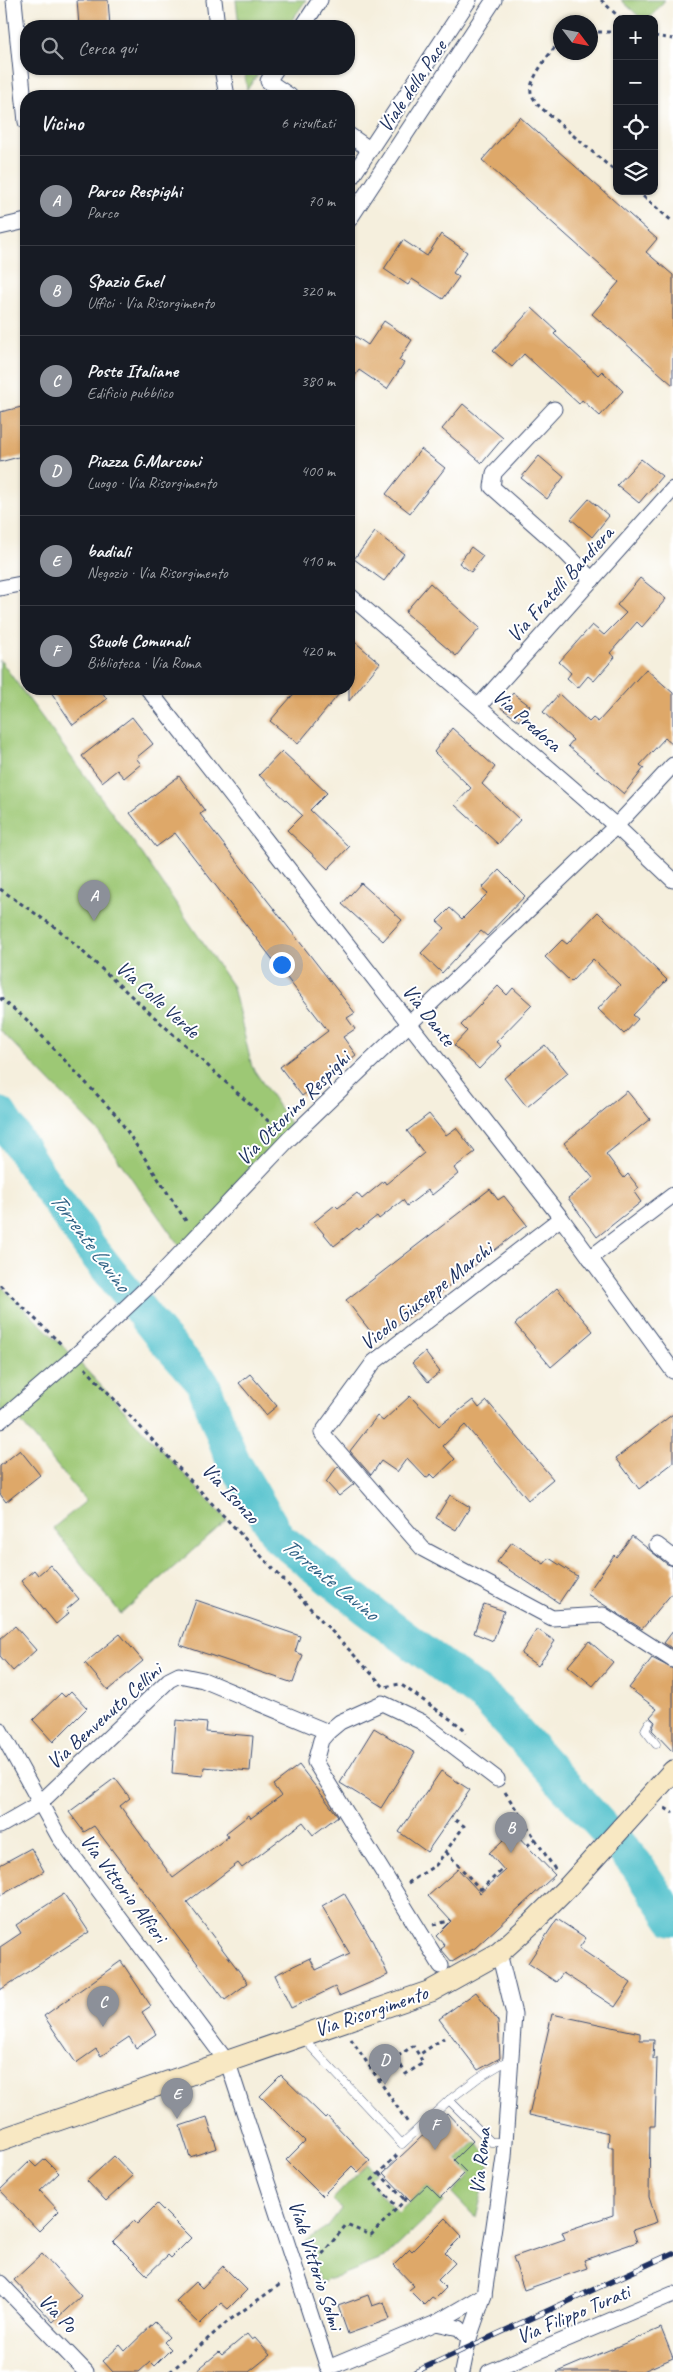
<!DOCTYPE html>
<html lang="it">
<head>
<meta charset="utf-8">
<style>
	:root { --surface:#171b24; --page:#242831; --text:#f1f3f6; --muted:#9ea1a6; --line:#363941; --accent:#8c9099 }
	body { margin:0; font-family:Caveat,sans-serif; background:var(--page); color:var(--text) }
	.controls { position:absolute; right:15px; top:15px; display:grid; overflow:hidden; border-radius:10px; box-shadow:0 1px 4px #0004 }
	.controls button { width:45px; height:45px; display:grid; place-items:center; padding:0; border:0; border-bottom:1px solid var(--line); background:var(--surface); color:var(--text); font:25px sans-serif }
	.compass { position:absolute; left:553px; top:15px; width:45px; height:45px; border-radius:50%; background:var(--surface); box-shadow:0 1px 4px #0004; rotate:122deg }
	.you { position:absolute; left:281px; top:964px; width:18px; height:18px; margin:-12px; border:4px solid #fff; border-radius:50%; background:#1a73e8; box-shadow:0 0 0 8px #1a73e833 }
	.badge { display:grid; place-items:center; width:32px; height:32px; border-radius:50%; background:var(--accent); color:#fff; font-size:16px; font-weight:700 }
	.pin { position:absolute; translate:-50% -41px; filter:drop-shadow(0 1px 2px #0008) }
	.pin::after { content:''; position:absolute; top:26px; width:18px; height:15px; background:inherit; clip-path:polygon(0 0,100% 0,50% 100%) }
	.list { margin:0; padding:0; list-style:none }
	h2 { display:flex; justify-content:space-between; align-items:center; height:65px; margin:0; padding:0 20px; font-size:21px }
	h2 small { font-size:16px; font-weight:400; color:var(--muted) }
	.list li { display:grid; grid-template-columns:32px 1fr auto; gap:15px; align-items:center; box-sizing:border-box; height:90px; padding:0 20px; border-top:1px solid var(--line) }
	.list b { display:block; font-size:19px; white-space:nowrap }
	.list p { margin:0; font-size:16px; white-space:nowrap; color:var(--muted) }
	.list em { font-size:16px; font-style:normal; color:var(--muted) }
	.icon { flex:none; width:28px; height:28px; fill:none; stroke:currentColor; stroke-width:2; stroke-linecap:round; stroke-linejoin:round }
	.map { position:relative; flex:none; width:673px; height:2372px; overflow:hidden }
	.search { position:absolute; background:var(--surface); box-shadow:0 1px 4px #0004; left:20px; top:20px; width:335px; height:55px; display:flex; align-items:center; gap:12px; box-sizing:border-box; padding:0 18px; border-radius:20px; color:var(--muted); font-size:19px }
	.panel { position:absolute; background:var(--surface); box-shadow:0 1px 4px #0004; left:20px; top:90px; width:335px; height:605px; border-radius:20px }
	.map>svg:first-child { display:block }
</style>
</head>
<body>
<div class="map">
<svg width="673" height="2372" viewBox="0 0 673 2372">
	<rect width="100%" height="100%" fill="#fff"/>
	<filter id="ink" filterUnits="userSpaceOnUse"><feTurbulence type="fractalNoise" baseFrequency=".02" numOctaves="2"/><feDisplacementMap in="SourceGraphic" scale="10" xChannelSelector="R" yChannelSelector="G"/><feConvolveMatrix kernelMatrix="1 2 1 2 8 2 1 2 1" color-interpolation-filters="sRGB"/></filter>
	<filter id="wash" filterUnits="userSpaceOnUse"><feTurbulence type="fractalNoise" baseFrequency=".0096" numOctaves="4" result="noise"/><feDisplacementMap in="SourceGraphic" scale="20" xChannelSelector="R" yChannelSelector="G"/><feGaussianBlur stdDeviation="1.12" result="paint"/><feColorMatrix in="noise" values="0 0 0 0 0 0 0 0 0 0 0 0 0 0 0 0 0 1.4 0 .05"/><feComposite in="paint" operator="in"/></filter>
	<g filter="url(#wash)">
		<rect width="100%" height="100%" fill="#f5efdd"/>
		<g fill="#9dc875" stroke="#5c7c6a">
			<polygon points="236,0 306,0 288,26 239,26"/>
			<polygon points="621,0 665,0 649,19 642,19"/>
			<polygon points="244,69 261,69 247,90"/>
			<polygon points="0,660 143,855 233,987 252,1067 296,1132 183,1251 98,1131 0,1030"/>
			<polygon points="0,1285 74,1357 227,1520 121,1614 53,1528 86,1501 12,1411 6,1416 0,1408"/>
			<polygon points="475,2142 491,2158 476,2218 452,2193 470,2174 456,2160"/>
			<polygon points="367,2164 376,2172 368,2180 398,2213 427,2185 443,2202 385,2258 320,2283 305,2241 328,2226 341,2209 332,2200"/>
		</g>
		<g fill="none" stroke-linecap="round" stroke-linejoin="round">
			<polyline stroke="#55c2cd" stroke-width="34" points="0,1114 37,1172 90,1247 160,1335 203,1383 232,1459 279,1538 367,1609 489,1701 636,1864 673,1919"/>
		</g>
		<g id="blocks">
			<g fill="#dea869">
				<polygon points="77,0 108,0 110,26 79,26"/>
				<polygon points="520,117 657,239 646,252 673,275 673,385 592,314 619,282 482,160"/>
				<polygon points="441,234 467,252 453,273 459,277 443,299 412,279 408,285 384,269 403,240 427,256"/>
				<polygon points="532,308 557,331 554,334 598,375 602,371 623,391 600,416 582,400 579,404 524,354 512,367 493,351"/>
				<polygon points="384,321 412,340 399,360 404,363 387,389 359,370 349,385 349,332 368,345"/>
				<polygon points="463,404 503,438 482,463 442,429"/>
				<polygon points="26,406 26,455 0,462 0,412"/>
				<polygon points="421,449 445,468 410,513 386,494"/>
				<polygon points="539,456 564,477 547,499 521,478"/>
				<polygon points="641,459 662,476 639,503 617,485"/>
				<polygon points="589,499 609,516 592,537 571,519"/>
				<polygon points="375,532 404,554 384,581 354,559"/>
				<polygon points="471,547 483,556 471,572 459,563"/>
				<polygon points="640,578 666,599 642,627 637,622 610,653 615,657 594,681 588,676 578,688 567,678 571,673 559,662 592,625 604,635 626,613 617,605"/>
				<polygon points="430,583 480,628 456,656 405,612"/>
				<polygon points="349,637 380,663 349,701"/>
				<polygon points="646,669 673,693 673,745 665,738 640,765 644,768 624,794 568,746 573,740 543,712 559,694 589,722 593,718 598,722"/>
				<polygon points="49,689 100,689 107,699 73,725"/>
				<polygon points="298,689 343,689 298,744 270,721"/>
				<polygon points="513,693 530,706 519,721 501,708"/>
				<polygon points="132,717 153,744 136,758 141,764 124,778 117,770 102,782 82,756"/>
				<polygon points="452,728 495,767 482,784 520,820 498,844 455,805 471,788 434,752"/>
				<polygon points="282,751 327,793 310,810 349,847 328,869 287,830 302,815 259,775"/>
				<polygon points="179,776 205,811 200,814 355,1013 347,1018 355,1029 343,1037 356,1055 302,1096 280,1067 328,1031 175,833 156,847 130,813"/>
				<polygon points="499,870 525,896 487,936 481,931 442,973 421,953 445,928 437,921 450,908 462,919 488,893 482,888"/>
				<polygon points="361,883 402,920 383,941 342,904"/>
				<polygon points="598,912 667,980 633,1015 638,1019 624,1034 598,1009 620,985 593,959 571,982 545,957 562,940 567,944"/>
				<polygon points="498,986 507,995 513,988 532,1005 496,1042 501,1046 479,1069 454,1045 467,1031 461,1025"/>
				<polygon points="545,1045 568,1073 527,1107 504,1078"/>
				<polygon points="627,1091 650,1119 606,1154 624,1178 628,1174 639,1188 634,1192 641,1202 597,1237 568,1198 593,1178 564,1143"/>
				<polygon points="429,1114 446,1135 456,1128 475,1152 454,1168 458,1174 432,1195 428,1190 407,1206 403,1200 379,1219 377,1216 359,1230 357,1228 334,1246 314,1222 335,1205 338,1208 357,1193 362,1199 384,1181 386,1184 424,1153 407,1131"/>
				<polygon points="490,1189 498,1200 504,1196 527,1225 378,1341 346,1300"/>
				<polygon points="557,1288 593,1331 551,1367 515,1324"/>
				<polygon points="425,1352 440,1372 428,1382 412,1363"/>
				<polygon points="250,1374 277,1406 266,1415 239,1383"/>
				<polygon points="410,1396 439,1426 473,1400 479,1408 487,1401 553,1479 528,1500 465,1425 443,1446 455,1459 435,1478 431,1474 426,1478 407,1458 397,1472 381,1461 371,1475 350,1451 377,1416 383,1421"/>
				<polygon points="673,1414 673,1463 639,1489 616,1458"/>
				<polygon points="20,1450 40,1475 6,1502 0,1494 0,1466"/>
				<polygon points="338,1466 354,1484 339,1496 326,1482"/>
				<polygon points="450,1495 470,1507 456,1530 436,1518"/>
				<polygon points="632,1536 667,1564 673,1566 673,1592 642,1629 587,1594 614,1555 616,1557"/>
				<polygon points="512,1542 544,1564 549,1558 577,1576 559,1603 497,1562"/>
				<polygon points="50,1565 79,1599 66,1610 69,1613 56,1624 21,1581 34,1570 38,1575"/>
				<polygon points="196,1600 300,1636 295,1652 303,1655 293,1683 180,1645"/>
				<polygon points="484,1604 504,1611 493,1641 474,1633"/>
				<polygon points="15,1626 36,1650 13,1671 0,1656 0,1639"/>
				<polygon points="537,1629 555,1641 538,1666 521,1654"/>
				<polygon points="673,1631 673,1649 664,1643"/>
				<polygon points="120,1634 143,1661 108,1690 85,1663"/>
				<polygon points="589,1641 613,1662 593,1686 568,1666"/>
				<polygon points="652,1658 673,1669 673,1752 652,1730 655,1722 650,1717 657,1709 629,1688"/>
				<polygon points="71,1691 87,1708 53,1742 33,1720 61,1693 65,1697"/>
				<polygon points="176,1720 207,1723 206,1732 253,1736 250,1771 204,1767 203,1776 172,1773"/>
				<polygon points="374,1728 415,1753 381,1808 340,1783"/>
				<polygon points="299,1765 338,1816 313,1835 303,1822 242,1868 238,1863 187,1902 248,1983 225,2000 94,1826 84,1832 69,1812 115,1778 130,1798 120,1806 173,1878 228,1837 226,1833 249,1815 251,1818 281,1796 273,1785"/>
				<polygon points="441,1771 470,1790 427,1852 399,1832"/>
				<polygon points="513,1831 555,1875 475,1948 452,1962 441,1949 445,1946 436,1936 451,1921 428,1896 458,1869 480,1893 505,1871 489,1853"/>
				<polygon points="31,1848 44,1871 0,1896 0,1865"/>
				<polygon points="344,1893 373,1942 388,1975 339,1996 335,1987 291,2008 275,1975 310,1958 316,1970 350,1954 322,1906"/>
				<polygon points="64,1894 89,1932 0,1990 0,1947 21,1933 16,1925"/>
				<polygon points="557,1919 586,1938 579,1948 631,1983 615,2007 563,1973 556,1982 528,1963"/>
				<polygon points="121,1961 151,2006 142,2012 156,2034 136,2048 129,2037 101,2056 96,2049 76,2063 44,2016"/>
				<polygon points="476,1992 498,2021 500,2058 478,2070 439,2019"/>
				<polygon points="552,2014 640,2033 640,2040 654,2040 653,2059 657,2059 655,2126 650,2126 649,2197 657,2222 633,2230 637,2242 584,2260 587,2268 524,2290 513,2257 565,2239 562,2232 613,2215 613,2147 608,2147 609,2133 529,2115"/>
				<polygon points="281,2075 325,2118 327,2116 370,2161 358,2172 352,2166 322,2196 286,2160 305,2141 260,2096"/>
				<polygon points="447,2113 473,2141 454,2160 466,2172 440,2198 427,2185 410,2201 383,2173"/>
				<polygon points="207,2117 217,2148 190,2157 180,2126"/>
				<polygon points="114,2156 133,2176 106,2201 87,2181"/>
				<polygon points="45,2159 59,2173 40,2191 59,2211 39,2231 0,2190 30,2161 36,2167"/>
				<polygon points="157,2204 191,2238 171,2258 168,2255 147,2275 113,2241 134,2221 137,2224"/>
				<polygon points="445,2218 462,2236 445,2253 455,2263 438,2280 446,2288 435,2299 432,2297 424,2305 409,2290 414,2286 394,2265 410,2249 412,2251"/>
				<polygon points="42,2254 81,2296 53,2322 14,2280"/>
				<polygon points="223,2266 247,2290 228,2309 221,2303 200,2324 176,2301 196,2282 202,2288"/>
				<polygon points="368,2295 372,2306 384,2302 390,2319 348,2334 338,2306"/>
				<polygon points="155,2322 169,2337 164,2342 171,2349 154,2366 150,2362 139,2372 113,2372 103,2361 120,2345 125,2351"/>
				<polygon points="661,2328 673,2358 641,2372 557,2372"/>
				<polygon points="247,2334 252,2340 255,2338 270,2355 249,2372 195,2372 219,2352 222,2355"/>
			</g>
		</g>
	</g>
	<g filter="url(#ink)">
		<use href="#blocks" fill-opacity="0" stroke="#3c4c71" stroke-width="1"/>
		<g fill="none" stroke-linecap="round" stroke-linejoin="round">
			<defs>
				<g id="lane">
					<polyline points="649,1723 645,1730 656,1744"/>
					<polyline points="302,2037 402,2144 449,2100 491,2142 505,2142"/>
					<polyline points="449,2100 478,2078 510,2059"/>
				</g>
				<g id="street">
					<polyline points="14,0 26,122"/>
					<polyline points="214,0 217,26"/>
					<polyline points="303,26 320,0"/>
					<polyline points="222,69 227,96"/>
					<polyline points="276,69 268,81 290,96"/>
					<polyline points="349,135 369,149"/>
					<polyline points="349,181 469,0"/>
					<polyline points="349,220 494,0"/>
					<polyline points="0,227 26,221"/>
					<polyline points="554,409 494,473 492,487 561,548 592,580"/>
					<polyline points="0,588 26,583"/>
					<polyline points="349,595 616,826 673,880"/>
					<polyline points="148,689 561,1218 673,1371"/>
					<polyline points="479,706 673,489"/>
					<polyline points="561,1218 374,1362 322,1433 423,1549 552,1618 603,1615 673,1660"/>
					<polyline points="590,1258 673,1195"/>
					<polyline points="0,1421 74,1357 155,1280 289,1139 616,826 673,765"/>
					<polyline points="657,1545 673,1557"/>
					<polyline points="0,1730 59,1837 228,2063 328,2368 436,2323 484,2295"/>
					<polyline points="0,1826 40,1803 169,1680 179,1675 203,1680 328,1732"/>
					<polyline points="441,1966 315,1762 321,1740 328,1732 340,1722 382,1703 422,1722 497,1779"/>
					<polyline points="0,2283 86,2372"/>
					<polyline points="436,2323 459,2328 469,2338"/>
					<polyline points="462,2372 469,2338 484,2295 504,2157 514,2014 499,1953"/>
					<polyline points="489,2372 673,2294"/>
				</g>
				<polyline id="secondary" points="0,2140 431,1991 499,1953 532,1923 568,1887 673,1771"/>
			</defs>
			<use href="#lane" stroke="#3c4c71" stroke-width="9"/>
			<use href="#street" stroke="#3c4c71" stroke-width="17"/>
			<use href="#secondary" stroke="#3c4c71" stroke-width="23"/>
			<g stroke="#3c4c71" stroke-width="3" stroke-dasharray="4 4" stroke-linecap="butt">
				<polyline points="601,0 621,19"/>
				<polyline points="590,32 617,32"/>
				<polyline points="654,36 673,39"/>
				<path d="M 560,42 C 552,49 528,81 531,92 C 532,97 536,102 539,106 L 617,173"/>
				<polyline points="637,191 673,222"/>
				<polyline points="0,889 59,930 277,1129"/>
				<polyline points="0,998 26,1019 117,1116 188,1224"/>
				<polyline points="0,1285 63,1346"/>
				<polyline points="85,1368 384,1687 400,1684 463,1728 466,1733"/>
				<polyline points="505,1792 556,1871"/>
				<polyline points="665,1808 673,1813"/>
				<polyline points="527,1846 536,1838"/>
				<polyline points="446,1852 481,1890"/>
				<polyline points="408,1883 436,1865 464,1826 451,1817"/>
				<polyline points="480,1890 502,1870"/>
				<polyline points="434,1925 448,1921"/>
				<polyline points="351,2039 408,2123"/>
				<polyline points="401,2066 406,2074 423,2063 419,2055"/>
				<polyline points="379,2081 401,2066 395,2058 413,2046 419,2055 444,2038"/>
				<polyline points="397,2155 372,2180 397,2207"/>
				<polyline points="379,2173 404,2199"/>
				<polyline points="311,2265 316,2262 346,2225 371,2235 407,2198"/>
				<polyline points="170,2372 227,2322 282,2283"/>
			</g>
			<use href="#lane" stroke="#fff" stroke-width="8"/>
			<use href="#street" stroke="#fff" stroke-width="15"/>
			<use href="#secondary" stroke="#f8e8c3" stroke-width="21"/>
			<defs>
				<polyline id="rail" points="415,2372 673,2253"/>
			</defs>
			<use href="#rail" stroke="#1b2f5e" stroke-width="5.5"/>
			<use href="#rail" stroke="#fff" stroke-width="4" stroke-dasharray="11" stroke-linecap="butt"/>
		</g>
	</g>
	<g text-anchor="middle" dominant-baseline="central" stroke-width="4" stroke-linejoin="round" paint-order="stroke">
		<g font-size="21" fill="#1b2f5e" stroke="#fff">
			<text transform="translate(412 86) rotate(-56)">Viale della Pace</text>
			<text transform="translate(560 584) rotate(-48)">Via Fratelli Bandiera</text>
			<text transform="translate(527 720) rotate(41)">Via Predosa</text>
			<text transform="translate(158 999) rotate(42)">Via Colle Verde</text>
			<text transform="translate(429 1015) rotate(52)">Via Dante</text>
			<text transform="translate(293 1108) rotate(-45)">Via Ottorino Respighi</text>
			<text transform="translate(426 1296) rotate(-38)">Vicolo Giuseppe Marchi</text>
			<text transform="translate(231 1493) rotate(47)">Via Isonzo</text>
			<text transform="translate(104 1716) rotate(-42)">Via Benvenuto Cellini</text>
			<text transform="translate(124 1888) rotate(53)">Via Vittorio Alfieri</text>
			<text transform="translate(371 2011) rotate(-19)">Via Risorgimento</text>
			<text transform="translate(480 2161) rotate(-84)">Via Roma</text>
			<text transform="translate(316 2265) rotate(72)">Viale Vittorio Solmi</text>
			<text transform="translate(58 2313) rotate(46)">Via Po</text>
			<text transform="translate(573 2314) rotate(-23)">Via Filippo Turati</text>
		</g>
		<g font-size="22" font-style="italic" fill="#2f6285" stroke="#fff">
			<text transform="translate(90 1242) rotate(53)">Torrente Lavino</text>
			<text transform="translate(330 1579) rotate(39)">Torrente Lavino</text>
		</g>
	</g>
</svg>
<div class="controls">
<button>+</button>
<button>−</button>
<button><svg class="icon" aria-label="locate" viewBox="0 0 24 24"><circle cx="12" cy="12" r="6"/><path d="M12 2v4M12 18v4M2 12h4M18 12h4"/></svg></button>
<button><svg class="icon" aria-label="layers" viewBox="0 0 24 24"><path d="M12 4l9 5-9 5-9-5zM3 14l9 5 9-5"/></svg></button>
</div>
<svg class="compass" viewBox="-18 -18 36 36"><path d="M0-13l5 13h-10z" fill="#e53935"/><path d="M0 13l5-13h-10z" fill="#9ea1a6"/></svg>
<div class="you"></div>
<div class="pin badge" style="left:94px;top:921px">A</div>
<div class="pin badge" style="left:511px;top:1853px">B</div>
<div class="pin badge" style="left:103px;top:2027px">C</div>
<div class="pin badge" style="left:385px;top:2085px">D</div>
<div class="pin badge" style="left:177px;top:2119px">E</div>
<div class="pin badge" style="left:435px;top:2150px">F</div>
<div class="search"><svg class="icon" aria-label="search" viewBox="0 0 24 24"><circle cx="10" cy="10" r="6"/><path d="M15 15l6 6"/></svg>Cerca qui</div>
<section class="panel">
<h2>Vicino<small>6 risultati</small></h2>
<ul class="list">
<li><span class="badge">A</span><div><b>Parco Respighi</b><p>Parco</p></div><em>70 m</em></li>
<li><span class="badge">B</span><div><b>Spazio Enel</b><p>Uffici · Via Risorgimento</p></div><em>320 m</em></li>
<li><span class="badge">C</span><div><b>Poste Italiane</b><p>Edificio pubblico</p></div><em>380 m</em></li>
<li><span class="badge">D</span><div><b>Piazza G.Marconi</b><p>Luogo · Via Risorgimento</p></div><em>400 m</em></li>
<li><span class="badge">E</span><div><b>badiali</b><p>Negozio · Via Risorgimento</p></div><em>410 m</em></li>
<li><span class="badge">F</span><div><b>Scuole Comunali</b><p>Biblioteca · Via Roma</p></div><em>420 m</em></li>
</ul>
</section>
</div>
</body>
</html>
